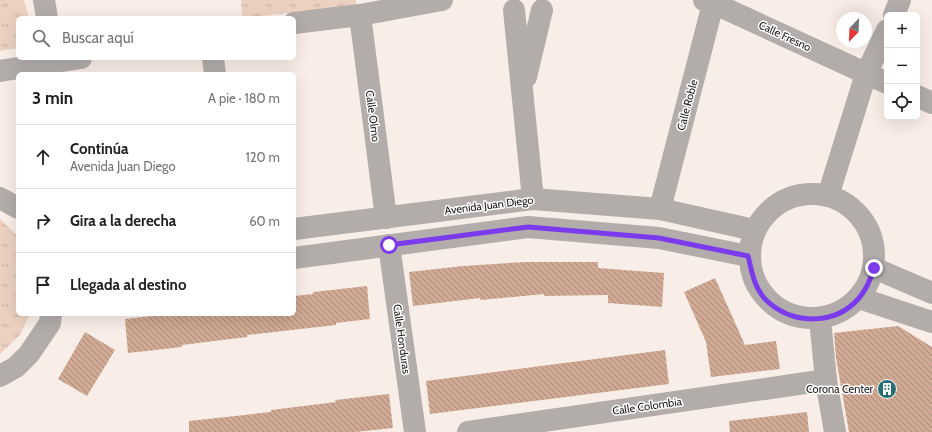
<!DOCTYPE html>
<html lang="es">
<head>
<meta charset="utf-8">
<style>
	:root { --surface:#fff; --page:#f6f6f6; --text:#202124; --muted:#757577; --line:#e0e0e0 }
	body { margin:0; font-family:Cabin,sans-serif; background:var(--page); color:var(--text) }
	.controls { position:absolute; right:12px; top:12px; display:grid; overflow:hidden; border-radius:6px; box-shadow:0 4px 16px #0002 }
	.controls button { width:36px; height:36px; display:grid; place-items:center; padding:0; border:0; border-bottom:1px solid var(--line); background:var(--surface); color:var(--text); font:20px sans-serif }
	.compass { position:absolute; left:836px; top:12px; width:36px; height:36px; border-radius:50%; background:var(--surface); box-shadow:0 4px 16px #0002; rotate:203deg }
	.stop { position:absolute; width:12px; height:12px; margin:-9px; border:3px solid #7c3aed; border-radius:50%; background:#fff }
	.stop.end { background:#7c3aed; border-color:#fff; box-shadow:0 1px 4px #0008 }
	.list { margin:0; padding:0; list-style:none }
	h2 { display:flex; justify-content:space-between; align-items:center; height:52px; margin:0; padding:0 16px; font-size:17px }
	h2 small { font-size:13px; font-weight:400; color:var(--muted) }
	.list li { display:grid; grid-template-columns:26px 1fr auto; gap:12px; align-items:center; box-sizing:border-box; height:64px; padding:0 16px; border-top:1px solid var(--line) }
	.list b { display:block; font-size:15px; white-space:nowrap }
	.list p { margin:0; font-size:13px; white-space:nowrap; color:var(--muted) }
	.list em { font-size:13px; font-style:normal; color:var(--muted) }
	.icon { flex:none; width:22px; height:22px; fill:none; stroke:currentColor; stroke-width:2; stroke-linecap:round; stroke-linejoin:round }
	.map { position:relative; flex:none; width:932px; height:432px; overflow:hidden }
	.search { position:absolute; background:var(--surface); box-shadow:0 4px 16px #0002; left:16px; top:16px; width:280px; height:44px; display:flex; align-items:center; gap:10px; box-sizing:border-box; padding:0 14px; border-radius:6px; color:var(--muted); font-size:15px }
	.panel { position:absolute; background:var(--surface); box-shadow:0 4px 16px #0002; left:16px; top:72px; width:280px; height:244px; border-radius:6px }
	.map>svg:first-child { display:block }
</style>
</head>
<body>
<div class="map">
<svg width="932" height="432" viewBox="0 0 932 432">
	<defs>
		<pattern id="grass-tufts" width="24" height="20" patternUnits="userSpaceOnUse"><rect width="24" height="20" fill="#ecd1c1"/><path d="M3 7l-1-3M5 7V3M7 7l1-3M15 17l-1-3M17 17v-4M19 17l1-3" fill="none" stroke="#cab3a5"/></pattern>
		<pattern id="building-back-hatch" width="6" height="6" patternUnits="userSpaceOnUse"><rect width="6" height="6" fill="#d0aa94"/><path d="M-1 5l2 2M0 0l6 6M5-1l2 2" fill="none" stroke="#a88978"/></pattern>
	</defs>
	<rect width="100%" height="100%" fill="#f9eee7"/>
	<g fill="url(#grass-tufts)">
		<polygon points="0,0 24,0 29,18 18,18 18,48 0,51"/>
		<polygon points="241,0 356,0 356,6 242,18"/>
		<polygon points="0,219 18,236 18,314 30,314 20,335 0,354"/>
	</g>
	<g fill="url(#building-back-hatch)">
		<polygon points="525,262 598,262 598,268 664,273 662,307 608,303 608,295 544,296 544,294 480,300 480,298 413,306 409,272 463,266"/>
		<polygon points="715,278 745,345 776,341 780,369 711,377 706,342 684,292"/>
		<polygon points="367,286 370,319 336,323 336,325 247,335 247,337 182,345 182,347 128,353 125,319 170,314 294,314 294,296 313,294 313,292"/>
		<polygon points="898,326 932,347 932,432 849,432 836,358 834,333"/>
		<polygon points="85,332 115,350 87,396 58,379"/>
		<polygon points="665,350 669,384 430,414 426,381"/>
		<polygon points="389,394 393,428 356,432 189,432 189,421 271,412 271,410 336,402 335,400"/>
		<polygon points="807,412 809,432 730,432 729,421"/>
	</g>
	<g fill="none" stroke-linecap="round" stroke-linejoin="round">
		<g stroke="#b2adab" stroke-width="22">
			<polyline points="44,0 47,18"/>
			<polyline points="704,0 713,3 887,83"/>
			<polyline points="514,10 533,199"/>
			<polyline points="360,15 386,218"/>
			<polyline points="894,15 900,0"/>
			<polyline points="294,23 360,15 442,0"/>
			<polyline points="213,58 215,74"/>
			<polyline points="0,71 81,58"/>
			<polyline points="526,77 542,10"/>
			<polyline points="917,96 932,103"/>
			<polyline points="828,196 866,74 887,30"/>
			<polyline points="660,209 714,0"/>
			<polyline points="389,245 415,432"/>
			<polyline points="820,319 826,380 835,432"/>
			<polyline points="468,432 826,380"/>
		</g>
		<g stroke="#b2adab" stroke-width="22">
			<circle cx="812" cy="256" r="62"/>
			<polyline points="0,198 18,208"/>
			<polyline points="294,229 533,199 660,209 754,230"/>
			<polyline points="294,258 528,227 659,238 748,256"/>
			<polyline points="874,268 932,293"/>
			<polyline points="859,298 932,322"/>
			<polyline points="0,376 16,367 29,354 50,323 51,314"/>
		</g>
	</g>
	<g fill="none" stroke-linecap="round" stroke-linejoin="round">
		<path stroke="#7c3aed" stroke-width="5" d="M 389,245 L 528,227 L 659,238 L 748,256 C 752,272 754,288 766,300 C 792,325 835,326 859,298 C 866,290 871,278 874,268"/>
	</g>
	<defs>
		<symbol id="building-disc" viewBox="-11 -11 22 22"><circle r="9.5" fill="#246f74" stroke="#fff"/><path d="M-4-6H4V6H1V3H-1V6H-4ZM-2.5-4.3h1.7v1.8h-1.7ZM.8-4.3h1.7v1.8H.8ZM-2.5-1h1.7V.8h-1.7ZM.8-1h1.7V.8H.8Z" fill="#fff"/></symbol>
	</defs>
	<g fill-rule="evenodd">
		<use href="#building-disc" x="876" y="378" width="22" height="22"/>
	</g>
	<g text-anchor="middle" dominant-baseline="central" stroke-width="3" stroke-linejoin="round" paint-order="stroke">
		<g font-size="11" fill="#1a1614" stroke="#fff">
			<text transform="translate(785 36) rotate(25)">Calle Fresno</text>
			<text transform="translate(687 105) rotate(-75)">Calle Roble</text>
			<text transform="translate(373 116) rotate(83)">Calle Olmo</text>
			<text transform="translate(489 205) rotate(-7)">Avenida Juan Diego</text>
			<text transform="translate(402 339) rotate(82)">Calle Honduras</text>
			<text transform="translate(647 406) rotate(-8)">Calle Colombia</text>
		</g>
		<g font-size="11" fill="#1a1614" stroke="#fff" text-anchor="end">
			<text x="873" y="389">Corona Center</text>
		</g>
	</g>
</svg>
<div class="controls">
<button>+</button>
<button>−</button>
<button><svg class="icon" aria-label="locate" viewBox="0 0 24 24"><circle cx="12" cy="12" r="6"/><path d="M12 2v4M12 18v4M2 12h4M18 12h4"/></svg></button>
</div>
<svg class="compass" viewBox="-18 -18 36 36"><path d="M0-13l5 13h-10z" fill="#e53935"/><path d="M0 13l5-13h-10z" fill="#757577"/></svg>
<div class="stop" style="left:389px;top:245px"></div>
<div class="stop end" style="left:874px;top:268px"></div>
<div class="search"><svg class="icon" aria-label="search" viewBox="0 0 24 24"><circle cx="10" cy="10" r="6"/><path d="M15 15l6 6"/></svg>Buscar aquí</div>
<section class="panel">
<h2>3 min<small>A pie · 180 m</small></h2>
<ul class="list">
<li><svg class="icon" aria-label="ahead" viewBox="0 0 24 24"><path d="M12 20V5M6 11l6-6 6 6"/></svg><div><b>Continúa</b><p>Avenida Juan Diego</p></div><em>120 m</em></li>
<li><svg class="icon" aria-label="right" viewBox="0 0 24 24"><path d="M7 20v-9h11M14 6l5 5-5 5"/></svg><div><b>Gira a la derecha</b></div><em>60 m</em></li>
<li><svg class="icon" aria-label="arrive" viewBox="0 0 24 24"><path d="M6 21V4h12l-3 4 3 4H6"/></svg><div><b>Llegada al destino</b></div></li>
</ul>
</section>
</div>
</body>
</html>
